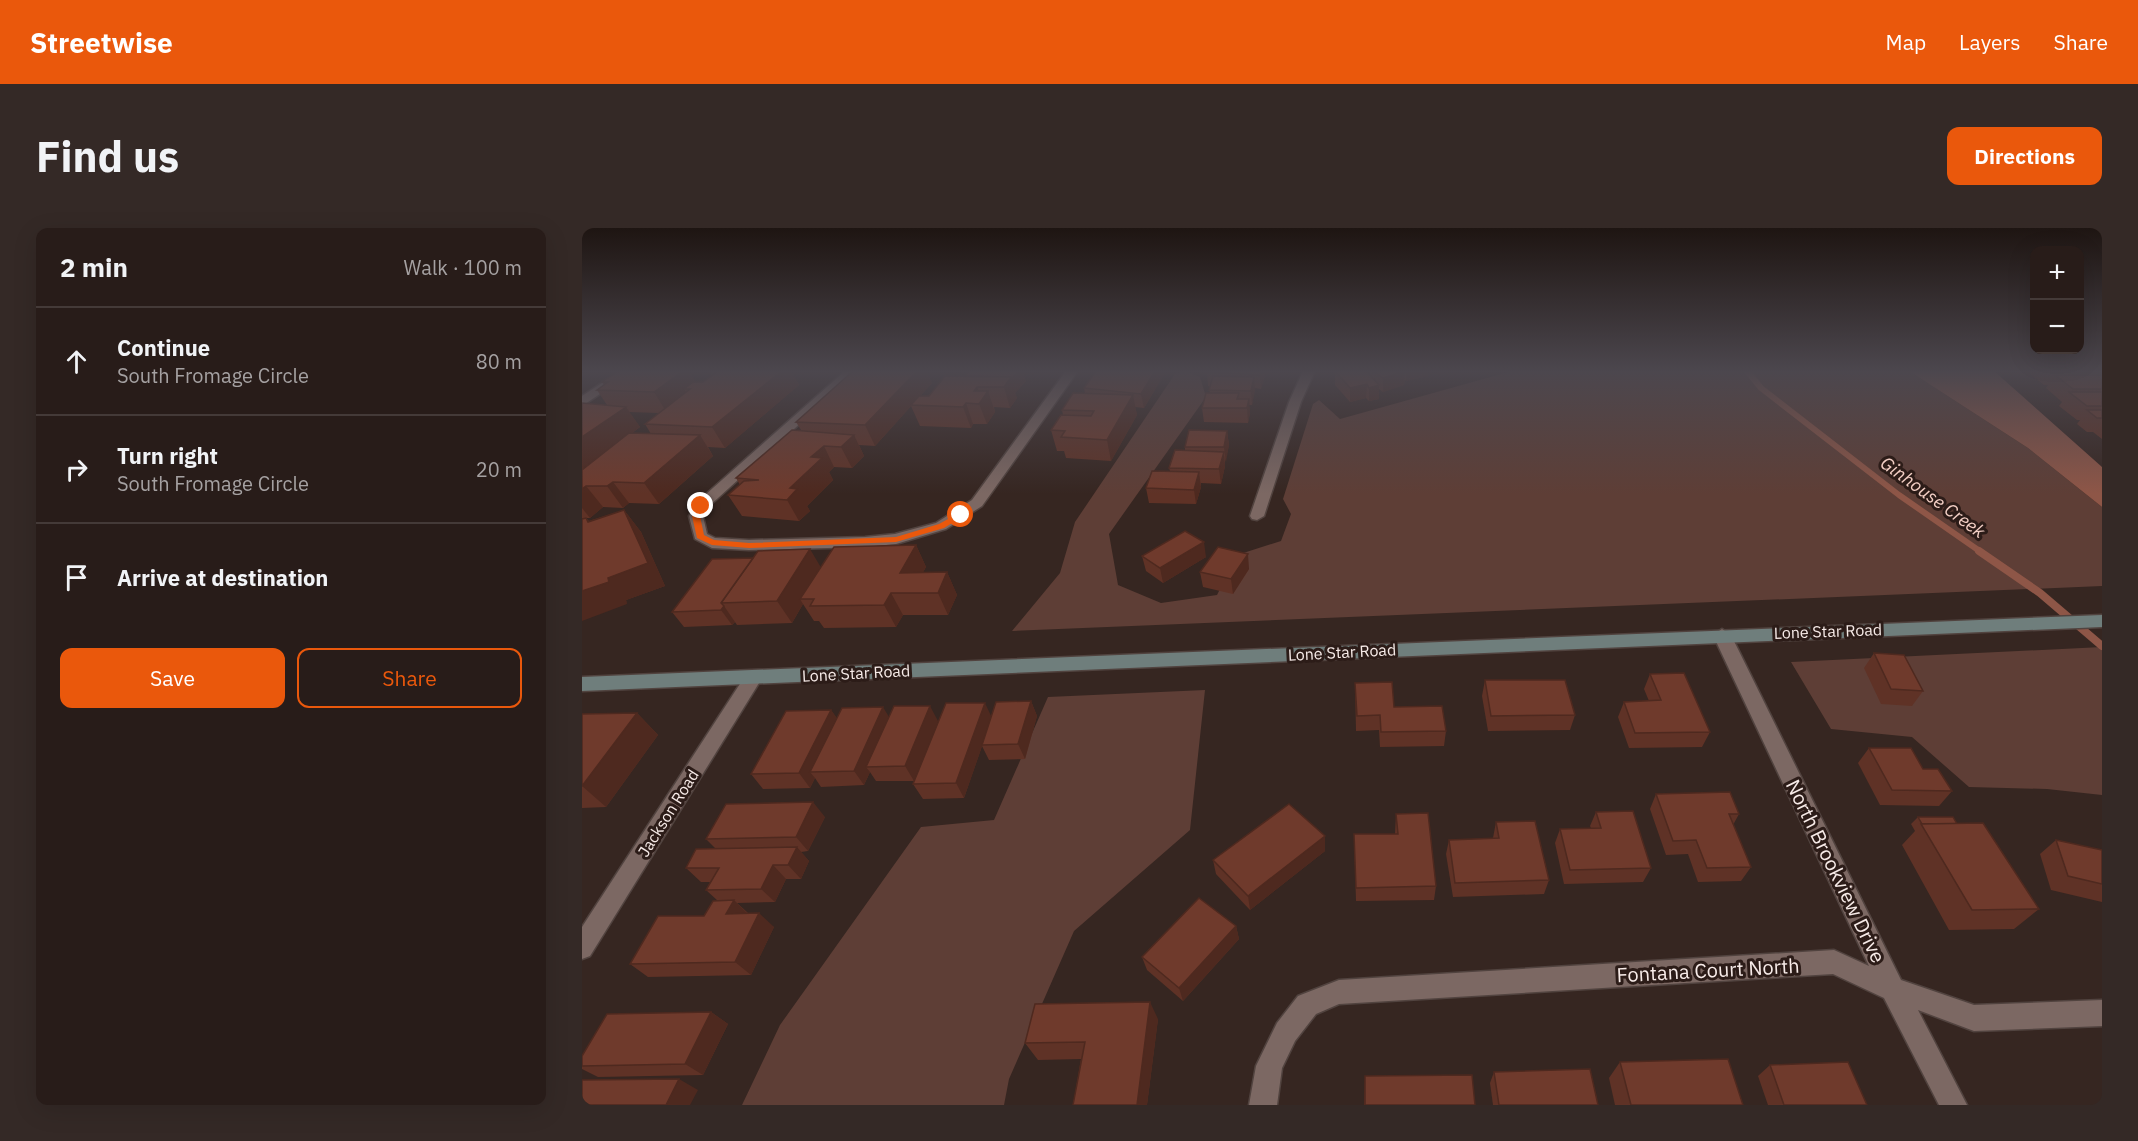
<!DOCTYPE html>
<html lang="en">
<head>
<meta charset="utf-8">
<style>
	:root { --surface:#281c19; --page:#342926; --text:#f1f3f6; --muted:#a5a1a2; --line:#443a38; --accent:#ea580c }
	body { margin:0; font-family:"IBM Plex Sans",sans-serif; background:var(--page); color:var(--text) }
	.controls { position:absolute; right:18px; top:18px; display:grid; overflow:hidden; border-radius:12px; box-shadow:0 6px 24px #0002 }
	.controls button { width:54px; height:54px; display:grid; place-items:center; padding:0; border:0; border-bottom:2px solid var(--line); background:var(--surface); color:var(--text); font:30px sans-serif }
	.stop { position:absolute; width:18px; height:18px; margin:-14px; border:4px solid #ea580c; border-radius:50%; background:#fff }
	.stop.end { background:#ea580c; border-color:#fff; box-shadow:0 2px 6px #0008 }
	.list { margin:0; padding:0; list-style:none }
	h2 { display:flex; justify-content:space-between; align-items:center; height:78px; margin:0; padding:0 24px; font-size:26px }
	h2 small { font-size:20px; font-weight:400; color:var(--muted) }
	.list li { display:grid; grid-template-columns:39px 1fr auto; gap:18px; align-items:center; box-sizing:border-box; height:108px; padding:0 24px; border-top:2px solid var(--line) }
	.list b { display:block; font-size:22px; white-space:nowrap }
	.list p { margin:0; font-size:20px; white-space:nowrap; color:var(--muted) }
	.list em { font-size:20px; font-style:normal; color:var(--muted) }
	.actions { display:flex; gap:12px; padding:18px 24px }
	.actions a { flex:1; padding:14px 0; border:2px solid var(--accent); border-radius:12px; text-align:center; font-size:21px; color:var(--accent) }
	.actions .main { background:var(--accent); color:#fff }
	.icon { flex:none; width:33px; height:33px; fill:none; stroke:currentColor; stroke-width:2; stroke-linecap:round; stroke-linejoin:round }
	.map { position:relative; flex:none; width:1520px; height:877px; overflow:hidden; border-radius:12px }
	header { display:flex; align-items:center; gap:36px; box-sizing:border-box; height:84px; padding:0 30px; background:var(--accent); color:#fff }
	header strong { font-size:28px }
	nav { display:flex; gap:33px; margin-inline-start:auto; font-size:21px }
	.intro { display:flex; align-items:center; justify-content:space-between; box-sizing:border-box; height:144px; padding:0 36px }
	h1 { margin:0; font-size:42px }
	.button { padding:15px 27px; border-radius:12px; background:var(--accent); color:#fff; font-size:21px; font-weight:700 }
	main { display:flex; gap:36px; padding:0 36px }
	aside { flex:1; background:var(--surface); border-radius:12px; box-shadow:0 6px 24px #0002 }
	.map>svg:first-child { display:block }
</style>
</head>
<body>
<header>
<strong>Streetwise</strong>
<nav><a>Map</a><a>Layers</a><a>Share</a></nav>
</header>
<div class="intro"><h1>Find us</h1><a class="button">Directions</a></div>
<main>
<aside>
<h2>2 min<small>Walk · 100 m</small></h2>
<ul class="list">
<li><svg class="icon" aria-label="ahead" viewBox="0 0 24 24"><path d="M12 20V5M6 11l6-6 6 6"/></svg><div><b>Continue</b><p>South Fromage Circle</p></div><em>80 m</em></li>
<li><svg class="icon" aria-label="right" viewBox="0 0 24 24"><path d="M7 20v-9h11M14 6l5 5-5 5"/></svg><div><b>Turn right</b><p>South Fromage Circle</p></div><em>20 m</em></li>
<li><svg class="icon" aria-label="arrive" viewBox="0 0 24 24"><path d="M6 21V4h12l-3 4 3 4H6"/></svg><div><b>Arrive at destination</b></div></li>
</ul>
<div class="actions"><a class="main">Save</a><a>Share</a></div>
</aside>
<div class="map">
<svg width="1520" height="877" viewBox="0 0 1520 877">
	<rect width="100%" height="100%" fill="#362621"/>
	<g fill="#5e3e36">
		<polygon points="604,143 618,149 624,169 527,306 536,357 579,375 635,367 655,327 699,313 709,286 701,271 731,176 737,172 758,191 930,143 1327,143 1446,220 1520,279 1520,358 430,403 478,345 493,294 593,146"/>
		<polygon points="1520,419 1520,567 1465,561 1387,559 1330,509 1249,501 1209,434"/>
		<polygon points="623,462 608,602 492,703 427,851 422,877 160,877 198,797 339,599 412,592 466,469"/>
	</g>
	<polygon fill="#8e5647" points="1327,143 1412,143 1520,239 1520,279 1446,220"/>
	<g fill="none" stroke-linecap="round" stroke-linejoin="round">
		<polyline stroke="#8e5647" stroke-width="6" points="1165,143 1179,160 1317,267 1399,324"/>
		<polyline stroke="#8e5647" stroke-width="8" points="1397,323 1458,365 1520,418"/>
		<defs>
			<g id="street">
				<polygon points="38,143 52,143 0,178 0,168"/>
				<polygon points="263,143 276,143 125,280 121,288 125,306 133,310 167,312 283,309 313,306 354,295 390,272 484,143 496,143 400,278 364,301 314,316 283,319 167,322 130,320 113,311 107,288 114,275"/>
				<polygon points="721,143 733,143 719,174 682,288 675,292 670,291 668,288 707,174"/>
				<polygon points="1140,401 1149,407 1319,752 1392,777 1520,772 1520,798 1392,803 1336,782 1385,877 1357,877 1302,770 1251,746 757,776 734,786 713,813 700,840 695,877 667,877 674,838 695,795 716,768 757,752 1252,722 1287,738 1131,407"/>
				<polygon points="171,443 177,445 180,450 177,455 8,728 0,731 0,699 165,445"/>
			</g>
			<polygon id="secondary" points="1520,387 1520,399 0,463 0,449"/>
		</defs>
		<use href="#street" stroke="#51433f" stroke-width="3"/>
		<use href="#secondary" stroke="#51433f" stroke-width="3"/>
		<use href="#street" fill="#7c6863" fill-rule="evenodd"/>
		<use href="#secondary" fill="#6f7e7c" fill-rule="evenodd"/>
	</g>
	<g fill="#5f3226" fill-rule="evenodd">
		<path d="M 127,143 L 209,143 L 217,157 L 143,220 L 126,219 L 131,228 L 77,276 L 47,275 L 41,280 L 21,279 L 8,290 L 4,290 L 7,293 L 42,282 L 59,304 L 83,358 L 44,372 L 45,376 L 3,290 L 0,290 L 0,242 L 14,231 L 0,241 L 0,176 L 25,177 L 15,162 L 22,157 L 20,154 L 121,154 L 130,148 ZM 47,184 L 77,185 L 63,196 L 69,206 L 50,205 L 58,199 Z"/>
		<polygon points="584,143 562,180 553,179 555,187 529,233 484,230 482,223 475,223 469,202 481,187 480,182 503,166 502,160"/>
		<polygon points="625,143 690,143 688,145 683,144 683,147 679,161 673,160 670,177 667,177 668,185 666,195 622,194 620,180 628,165 627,162 628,158 626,158"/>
		<polygon points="753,143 846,143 846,148 824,153 823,152 822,157 801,164 797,161 797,171 787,173 784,170 768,174 753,157"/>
		<polygon points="1447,143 1520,143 1519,147 1520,147 1520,211 1511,204 1505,204 1495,196 1498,192 1495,192 1477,178 1480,174 1464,160 1466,157 1462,157 1446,144"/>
		<polygon points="363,148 444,153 433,165 435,170 428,180 412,179 413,184 405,196 391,196 389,200 338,198 329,178 293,218 277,217 282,228 270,240 252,239 247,244 251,252 225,278 228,283 217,293 160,288 146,267 158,257 154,250 219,202 214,194 350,155 338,168 347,168"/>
		<polygon points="645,203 647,217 643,234 643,238 639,256 619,255 619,259 614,276 567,275 564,260 588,243 587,240 603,222 603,219"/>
		<polygon points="334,317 344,339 341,344 365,344 375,367 366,387 321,387 314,399 242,400 237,393 232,393 221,376 210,395 155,397 153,394 150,397 102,399 90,384"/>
		<polygon points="560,328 624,329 581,355 564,343"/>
		<polygon points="667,341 651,366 621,359 618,344"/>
		<polygon points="1292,425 1341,463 1330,478 1299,476 1282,440"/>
		<polygon points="1068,446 1128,504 1120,519 1047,520 1036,489 1042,474 1067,473 1062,461"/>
		<polygon points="903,452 993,487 988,502 906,503 900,468"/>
		<polygon points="773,455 812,479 864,503 862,518 798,519 797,502 774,503"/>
		<polygon points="449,473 455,488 443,531 407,532 400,518 382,570 341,571 331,556 409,489"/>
		<polygon points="249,482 255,491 307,489 356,493 332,553 294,553 288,544 282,557 239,559 233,550 228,560 181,561 169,546"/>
		<polygon points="55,485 76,507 24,579 0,580 0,486"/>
		<polygon points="1287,520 1341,541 1370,563 1357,578 1298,577 1276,535"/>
		<polygon points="1074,566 1157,586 1151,597 1169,639 1159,653 1116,654 1106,626 1084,627 1068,581"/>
		<polygon points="1014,584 1069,640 1061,654 982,656 973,615 978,601 1009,600 1008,598"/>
		<polygon points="814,586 854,658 852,672 774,673 772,606 813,606"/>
		<polygon points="243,589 226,623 219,624 227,633 219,651 204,651 193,674 155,675 166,685 192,699 169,747 66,749 48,736 122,688 136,673 124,662 128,654 119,654 104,640 134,621 124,611"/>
		<polygon points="1336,589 1375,596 1457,681 1432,701 1367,702 1320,617 1333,603 1329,596"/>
		<polygon points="914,594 967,652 962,666 871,669 864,626 867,612 911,610"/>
		<polygon points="743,608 743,623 668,682 634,646 631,632"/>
		<polygon points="1474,612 1520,622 1520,674 1469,662 1458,626"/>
		<polygon points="654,698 657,711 601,773 565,742 560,729"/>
		<polygon points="129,784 146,796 121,847 16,849 0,841 0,828"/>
		<polygon points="576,791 565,877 491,877 499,831 456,832 443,815"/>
		<polygon points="1038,834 1161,877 1033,877 1027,850"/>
		<polygon points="1188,837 1285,877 1186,877 1176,848"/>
		<polygon points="912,844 1016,877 911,877 908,855"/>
		<polygon points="783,848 893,877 782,877"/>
	</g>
	<g fill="#4e291f">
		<polygon points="101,143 107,143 117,160 102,161 106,168 85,185 72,164"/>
		<polygon points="200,143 209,143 217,157 143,220 130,199"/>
		<polygon points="335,143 345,143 350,155 293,218 283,197"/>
		<polygon points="437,143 441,143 444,153 433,165 435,170 428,180 422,159 429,149"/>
		<polygon points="573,143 584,143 562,180 559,166"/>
		<polygon points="679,143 683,143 683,147 679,161 678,147"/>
		<polygon points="823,143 822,157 801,164 801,150"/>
		<polygon points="824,143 846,143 846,148 824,153"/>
		<polygon points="855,143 869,143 855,146"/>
		<polygon points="672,149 673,163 670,177 669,163"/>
		<polygon points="785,156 784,170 768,174 768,160"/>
		<polygon points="797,157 797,171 787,173 787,160"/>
		<polygon points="395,159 400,172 406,163 413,184 405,196 392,163"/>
		<polygon points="551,167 555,187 529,233 525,212"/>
		<polygon points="667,171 668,185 666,195 665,180"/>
		<polygon points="384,175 391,196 389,200 381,179"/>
		<polygon points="44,179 58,199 0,241 0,209"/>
		<polygon points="645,203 647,217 644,234 642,219"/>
		<polygon points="118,207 131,228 77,276 62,255"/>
		<polygon points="272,207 282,228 270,240 259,219"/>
		<polygon points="242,218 252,239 247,244 251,252 225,278 228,283 217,293 205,272 208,260 229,229"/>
		<polygon points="642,224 643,238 639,256 637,241"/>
		<polygon points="617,244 619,259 614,276 612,262"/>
		<polygon points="31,254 47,275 41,280 25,258"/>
		<polygon points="4,258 21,279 8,290 0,280 0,261"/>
		<polygon points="42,282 59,304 83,358 44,372 45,376 0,393 0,363"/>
		<polygon points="622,314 624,329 581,355 578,340"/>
		<polygon points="334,317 344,339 330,365 318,345"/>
		<polygon points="228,321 241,343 218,371 221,376 210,395 195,373"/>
		<polygon points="666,326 667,341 651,366 649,351"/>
		<polygon points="365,344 375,367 366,387 356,365"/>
		<polygon points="309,365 321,387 314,399 302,377"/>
		<polygon points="142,378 153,394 150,397 139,382"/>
		<polygon points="449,473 455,488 443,531 436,516"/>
		<polygon points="403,475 410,490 382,570 374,555"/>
		<polygon points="348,478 356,493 332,553 323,538"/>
		<polygon points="301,479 310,494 284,539 288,544 282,557 272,543"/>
		<polygon points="249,482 260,497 228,544 233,550 228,560 217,545"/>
		<polygon points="55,485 76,507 24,579 0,558"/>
		<polygon points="231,574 243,589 226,623 214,609"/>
		<polygon points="743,608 743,623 668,682 666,668"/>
		<polygon points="215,619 227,633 219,651 206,637"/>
		<polygon points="191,637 204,651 193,674 179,661"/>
		<polygon points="152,672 166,686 144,686"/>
		<polygon points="177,685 192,699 169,747 153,734"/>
		<polygon points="654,698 657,711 601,773 597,760"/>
		<polygon points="568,774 576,791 565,877 555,877"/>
		<polygon points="129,784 146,796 121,847 103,836"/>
		<polygon points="97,851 116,862 108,877 84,877"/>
	</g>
	<g fill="#6f3a2c" stroke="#4e291f" stroke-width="1.5">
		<polygon points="36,143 101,143 72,164 15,162 26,154 20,154"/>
		<polygon points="136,143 200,143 130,199 63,196 108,161 102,161 111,154 121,154"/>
		<polygon points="271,143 335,143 283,197 214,194"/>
		<polygon points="388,143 437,143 429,151 429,149 382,148"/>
		<polygon points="514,143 573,143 559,166 502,160"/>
		<polygon points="625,143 679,143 678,147 624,144"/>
		<polygon points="753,143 784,143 797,157 787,160 785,156 768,160"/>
		<polygon points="791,143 823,143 801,150"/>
		<polygon points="1470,143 1519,143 1520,144 1471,144"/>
		<polygon points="1473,147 1520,147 1520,161 1491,161"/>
		<polygon points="363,148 429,149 422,159 395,159 392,163 406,163 397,176 384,175 381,179 329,177 337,168 347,168"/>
		<polygon points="631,148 672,149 669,163 627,162"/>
		<polygon points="1487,164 1520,164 1520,178 1505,178"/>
		<polygon points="491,165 551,167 525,212 479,209 483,203 469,202 479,187 509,188 512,183 480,182"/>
		<polygon points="624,165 657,165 655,171 667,171 665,180 620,180"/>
		<polygon points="0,176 0,175 44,179 0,209"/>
		<polygon points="1505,182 1520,182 1520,190 1515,190"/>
		<polygon points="210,202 272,207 259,219 242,218 229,229 240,230 208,260 215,261 205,272 146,267 162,253 177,252 154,250"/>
		<polygon points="607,202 645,203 642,219 603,219"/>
		<polygon points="47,205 118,207 62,255 31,254 25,258 4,258 0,261 0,242"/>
		<polygon points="593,222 642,224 637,241 587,240"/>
		<polygon points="570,243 617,244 612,262 564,260"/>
		<polygon points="42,282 66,335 26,350 27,354 0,363 0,291 4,290 6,294"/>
		<polygon points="603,303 622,314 578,340 560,328"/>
		<polygon points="334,317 318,345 365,344 356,365 309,365 302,377 228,378 232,371 218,371 252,319"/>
		<polygon points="636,319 666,326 649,351 618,344"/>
		<polygon points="228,321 195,373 139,375 176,323"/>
		<polygon points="171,330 139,375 142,378 139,382 90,384 130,331"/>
		<polygon points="1292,425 1322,427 1341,463 1309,461"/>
		<polygon points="1102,445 1128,504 1053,505 1042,474 1079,472 1068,446"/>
		<polygon points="903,452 983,452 993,487 909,488"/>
		<polygon points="810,454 812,479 860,478 864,503 799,504 798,487 775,488 773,455"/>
		<polygon points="449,473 436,516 400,517 414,474"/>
		<polygon points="364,475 403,475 374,555 331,556"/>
		<polygon points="312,478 348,478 323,538 284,539"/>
		<polygon points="301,479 272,543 228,544 260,480"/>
		<polygon points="249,482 217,545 169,546 204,483"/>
		<polygon points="55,485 0,558 0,486"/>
		<polygon points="1287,520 1329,520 1341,541 1356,541 1370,563 1310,562"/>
		<polygon points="1148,564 1157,586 1147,586 1169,639 1125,640 1114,612 1091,613 1074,566"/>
		<polygon points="231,574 214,609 124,611 144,576"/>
		<polygon points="707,576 743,608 666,668 631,632"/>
		<polygon points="1051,583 1069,640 988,642 978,601 1019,600 1014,584"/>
		<polygon points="846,585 854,658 774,660 772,606 816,606 814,586"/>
		<polygon points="1336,589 1371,589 1375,596 1340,596"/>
		<polygon points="953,593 967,652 873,655 867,612 917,610 914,594"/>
		<polygon points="1401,595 1457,681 1390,682 1339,596"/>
		<polygon points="1474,612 1520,622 1520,656 1486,648"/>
		<polygon points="215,619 206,637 191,637 179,661 124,662 137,640 104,640 114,621"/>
		<polygon points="617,670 654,698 597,760 560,729"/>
		<polygon points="152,672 144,686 177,685 153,734 48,736 76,688 122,688 131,673"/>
		<polygon points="568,774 555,877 491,877 503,814 443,815 453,776"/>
		<polygon points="129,784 103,836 0,838 0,828 25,786"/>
		<polygon points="1146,831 1161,877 1049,877 1038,834"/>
		<polygon points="1266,834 1285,877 1202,877 1188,837"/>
		<polygon points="1008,841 1016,877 917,877 912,844"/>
		<polygon points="890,847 893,877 783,877 783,848"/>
		<polygon points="97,851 84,877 0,877 0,852"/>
	</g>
	<linearGradient id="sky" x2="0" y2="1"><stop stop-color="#1e1512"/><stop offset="0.54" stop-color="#4c474e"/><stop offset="1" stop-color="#4c474e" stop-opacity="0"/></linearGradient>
	<rect width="1520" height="266" fill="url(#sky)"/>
	<polygon fill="#ea580c" points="119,276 123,278 118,288 122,307 132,312 167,315 314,309 357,296 377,285 383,287 362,300 314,314 167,320 130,317 115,310 110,288"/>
	<g text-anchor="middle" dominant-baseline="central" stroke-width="6" stroke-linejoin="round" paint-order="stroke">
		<g font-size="16" fill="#f7ebe8" stroke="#2c1c18">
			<text transform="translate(1246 403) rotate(-2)">Lone Star Road</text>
			<text transform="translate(760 424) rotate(-3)">Lone Star Road</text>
			<text transform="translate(274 445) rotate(-3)">Lone Star Road</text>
			<text transform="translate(86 585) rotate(-58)">Jackson Road</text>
		</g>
		<g font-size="18" font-style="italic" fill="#f3cfc5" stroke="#2c1c18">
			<text transform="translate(1351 269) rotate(36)">Ginhouse Creek</text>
		</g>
		<g font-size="20" fill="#f7ebe8" stroke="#2c1c18">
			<text transform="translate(1254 643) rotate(64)">North Brookview Drive</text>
			<text transform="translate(1126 742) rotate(-3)">Fontana Court North</text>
		</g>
	</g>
</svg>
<div class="controls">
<button>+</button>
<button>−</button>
</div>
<div class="stop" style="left:379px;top:287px"></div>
<div class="stop end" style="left:119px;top:278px"></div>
</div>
</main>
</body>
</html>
